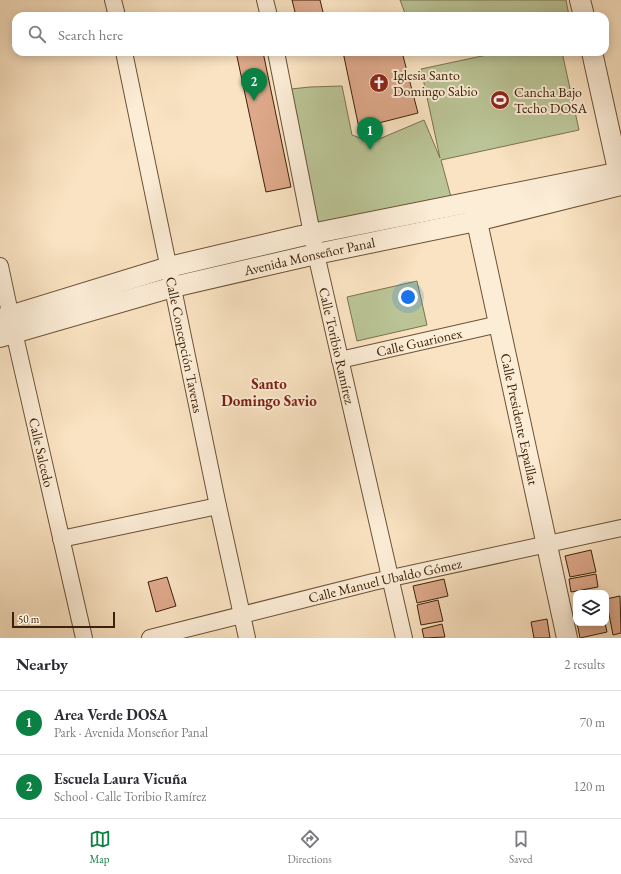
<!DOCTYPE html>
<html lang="en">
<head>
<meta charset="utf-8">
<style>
	:root { --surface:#fff; --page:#f2f2f3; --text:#2b2b33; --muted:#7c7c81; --line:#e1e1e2; --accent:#0b8043 }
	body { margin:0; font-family:"EB Garamond",serif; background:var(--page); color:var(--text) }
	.controls { position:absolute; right:12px; bottom:12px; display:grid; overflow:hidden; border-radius:8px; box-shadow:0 2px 10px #0003 }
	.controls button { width:36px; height:36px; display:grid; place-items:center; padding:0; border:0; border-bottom:1px solid var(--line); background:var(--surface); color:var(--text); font:20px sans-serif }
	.scale { position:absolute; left:12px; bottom:10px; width:103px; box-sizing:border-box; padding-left:4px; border:2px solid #3d2108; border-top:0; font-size:11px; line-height:14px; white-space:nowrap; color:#3d2108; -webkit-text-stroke:3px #fcedd7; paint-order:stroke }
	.you { position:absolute; left:408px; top:297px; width:14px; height:14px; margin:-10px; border:3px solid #fff; border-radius:50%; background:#1a73e8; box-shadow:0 0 0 6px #1a73e833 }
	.badge { display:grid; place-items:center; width:26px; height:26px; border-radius:50%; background:var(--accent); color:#fff; font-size:13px; font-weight:700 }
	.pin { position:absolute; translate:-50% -33px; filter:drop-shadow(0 1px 2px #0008) }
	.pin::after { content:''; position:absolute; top:21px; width:14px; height:12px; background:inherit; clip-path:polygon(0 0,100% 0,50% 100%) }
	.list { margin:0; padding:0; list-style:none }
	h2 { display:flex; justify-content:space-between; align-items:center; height:52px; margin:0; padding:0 16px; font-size:17px }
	h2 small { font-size:13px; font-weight:400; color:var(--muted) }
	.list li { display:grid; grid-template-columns:26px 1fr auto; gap:12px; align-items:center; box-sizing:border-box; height:64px; padding:0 16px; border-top:1px solid var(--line) }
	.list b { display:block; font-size:15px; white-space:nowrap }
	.list p { margin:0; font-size:13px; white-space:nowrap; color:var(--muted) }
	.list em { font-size:13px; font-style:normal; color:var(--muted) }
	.icon { flex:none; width:22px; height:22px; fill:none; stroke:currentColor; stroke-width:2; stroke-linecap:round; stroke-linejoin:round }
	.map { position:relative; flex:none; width:621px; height:638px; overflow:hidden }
	.search { position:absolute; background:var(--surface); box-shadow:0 2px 10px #0003; left:12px; right:12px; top:12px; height:44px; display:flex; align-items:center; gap:10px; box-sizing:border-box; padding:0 14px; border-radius:12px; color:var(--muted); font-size:15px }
	.sheet { height:180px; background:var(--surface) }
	nav { display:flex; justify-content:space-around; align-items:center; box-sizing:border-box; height:56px; border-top:1px solid var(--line); background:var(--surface); font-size:11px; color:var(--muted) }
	nav a { display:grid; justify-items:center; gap:2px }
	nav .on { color:var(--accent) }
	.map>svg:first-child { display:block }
</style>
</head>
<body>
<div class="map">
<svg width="621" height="638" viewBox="0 0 621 638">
	<rect width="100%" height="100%" fill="#fae3c2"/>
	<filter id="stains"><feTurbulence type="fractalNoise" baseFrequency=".005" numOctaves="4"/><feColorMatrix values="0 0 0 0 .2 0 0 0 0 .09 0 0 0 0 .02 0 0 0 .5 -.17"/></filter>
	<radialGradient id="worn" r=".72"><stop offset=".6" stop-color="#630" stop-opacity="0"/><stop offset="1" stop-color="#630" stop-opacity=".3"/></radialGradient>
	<g fill="#bac496" stroke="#7c724f">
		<polygon points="400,0 566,0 569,16 406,16"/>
		<polygon points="501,52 562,52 579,130 441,160 451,197 323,225 317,221 291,89 310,87 342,86 352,135 368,141 379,139 424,120 440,158 421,69"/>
		<polygon points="417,281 427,325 357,341 347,297"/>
	</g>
	<g fill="#dea98b" stroke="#3d2108">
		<polygon points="292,0 320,0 324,16 296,16"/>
		<polygon points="236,52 263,52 291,187 266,192"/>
		<polygon points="343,52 402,52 418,113 359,128"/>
		<polygon points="591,550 596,572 570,577 565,556"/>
		<polygon points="596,574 598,587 571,592 569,579"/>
		<polygon points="167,577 176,606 156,612 148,582"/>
		<polygon points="444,579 448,596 417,603 413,586"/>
		<polygon points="620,596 621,633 613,635 606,599"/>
		<polygon points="438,600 443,621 421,625 417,605"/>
		<polygon points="547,619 550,638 534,638 531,622"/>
		<polygon points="577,623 605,623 607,632 580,638"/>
		<polygon points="442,624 445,637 424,638 422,629"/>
	</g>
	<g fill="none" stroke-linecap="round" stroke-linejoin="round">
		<defs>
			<g id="minor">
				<polyline points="113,0 117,16"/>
				<polyline points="265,0 269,16"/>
				<path id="s1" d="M 124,52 L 218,506 L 247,638"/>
				<path id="s2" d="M 276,52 L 316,254 L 404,638"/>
				<path id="s3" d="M 0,266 L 14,332 L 84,638"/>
				<path id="s4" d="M 340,360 L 499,324"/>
				<polyline points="61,539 218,506"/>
				<path id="s5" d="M 150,638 L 373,582 L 621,528"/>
			</g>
			<g id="tertiary">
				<polyline points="580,0 584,16"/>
				<polyline points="592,52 621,183"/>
				<path id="s6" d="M 474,208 L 567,638"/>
				<polyline points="0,319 169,267 301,236 621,172"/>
				<path id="s7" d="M 0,337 L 173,287 L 316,254 L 476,221 L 621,185"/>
			</g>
		</defs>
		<use href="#minor" stroke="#6c5236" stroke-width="18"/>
		<use href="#tertiary" stroke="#6c5236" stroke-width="22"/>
		<use href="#minor" stroke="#fcedd7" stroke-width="16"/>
		<use href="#tertiary" stroke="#fcedd7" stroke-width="20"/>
	</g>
	<defs>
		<symbol id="church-disc" viewBox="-11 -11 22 22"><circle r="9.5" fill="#8f2418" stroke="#fcedd7"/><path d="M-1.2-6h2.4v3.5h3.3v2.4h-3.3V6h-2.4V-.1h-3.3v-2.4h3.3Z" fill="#fff"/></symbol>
		<symbol id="stadium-disc" viewBox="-11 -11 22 22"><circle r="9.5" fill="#8f2418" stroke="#fcedd7"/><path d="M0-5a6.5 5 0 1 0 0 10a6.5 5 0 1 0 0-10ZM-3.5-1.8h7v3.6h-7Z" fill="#fff"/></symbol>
	</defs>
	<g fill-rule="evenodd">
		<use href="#church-disc" x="368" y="72" width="22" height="22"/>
		<use href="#stadium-disc" x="489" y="89" width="22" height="22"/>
	</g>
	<g text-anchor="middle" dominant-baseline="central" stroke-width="4" stroke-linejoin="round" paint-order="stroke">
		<g font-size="14" fill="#3d2108" stroke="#fcedd7" text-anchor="start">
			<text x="393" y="75">Iglesia Santo<tspan x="393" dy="16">Domingo Sabio</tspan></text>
			<text x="514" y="92">Cancha Bajo<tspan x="514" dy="16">Techo DOSA</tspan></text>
		</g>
		<g font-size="14" fill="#3d2108" stroke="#fcedd7">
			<text stroke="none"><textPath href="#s7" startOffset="320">Avenida Monseñor Panal</textPath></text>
			<text stroke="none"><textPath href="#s4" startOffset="81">Calle Guarionex</textPath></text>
			<text stroke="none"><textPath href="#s1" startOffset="299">Calle Concepción Taveras</textPath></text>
			<text stroke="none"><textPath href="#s2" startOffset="300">Calle Toribio Ramírez</textPath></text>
			<text stroke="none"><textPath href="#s6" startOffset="216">Calle Presidente Espaillat</textPath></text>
			<text stroke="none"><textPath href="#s3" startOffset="191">Calle Salcedo</textPath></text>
			<text stroke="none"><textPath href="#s5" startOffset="242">Calle Manuel Ubaldo Gómez</textPath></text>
		</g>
		<g font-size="15" font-weight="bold" fill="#7a1f14" stroke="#fcedd7">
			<text x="269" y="383">Santo<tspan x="269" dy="17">Domingo Savio</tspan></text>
		</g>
	</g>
	<rect width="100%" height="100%" filter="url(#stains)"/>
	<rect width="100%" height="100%" fill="url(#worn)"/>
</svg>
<div class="controls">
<button><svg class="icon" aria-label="layers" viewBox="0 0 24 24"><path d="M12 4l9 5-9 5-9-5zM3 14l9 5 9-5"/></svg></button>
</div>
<div class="scale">50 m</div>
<div class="you"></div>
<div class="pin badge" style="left:370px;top:150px">1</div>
<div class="pin badge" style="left:254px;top:101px">2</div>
<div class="search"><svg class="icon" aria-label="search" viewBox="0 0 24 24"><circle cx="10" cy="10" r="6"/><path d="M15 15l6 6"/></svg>Search here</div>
</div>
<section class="sheet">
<h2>Nearby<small>2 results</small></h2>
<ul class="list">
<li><span class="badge">1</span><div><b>Area Verde DOSA</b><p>Park · Avenida Monseñor Panal</p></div><em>70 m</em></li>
<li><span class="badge">2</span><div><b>Escuela Laura Vicuña</b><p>School · Calle Toribio Ramírez</p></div><em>120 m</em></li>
</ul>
</section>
<nav>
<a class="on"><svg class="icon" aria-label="map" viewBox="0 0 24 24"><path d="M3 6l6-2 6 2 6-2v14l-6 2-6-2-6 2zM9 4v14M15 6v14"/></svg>Map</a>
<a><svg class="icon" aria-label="directions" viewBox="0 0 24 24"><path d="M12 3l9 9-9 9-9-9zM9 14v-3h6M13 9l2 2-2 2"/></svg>Directions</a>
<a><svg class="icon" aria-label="saved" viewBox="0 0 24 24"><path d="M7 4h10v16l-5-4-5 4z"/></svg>Saved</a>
</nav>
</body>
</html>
